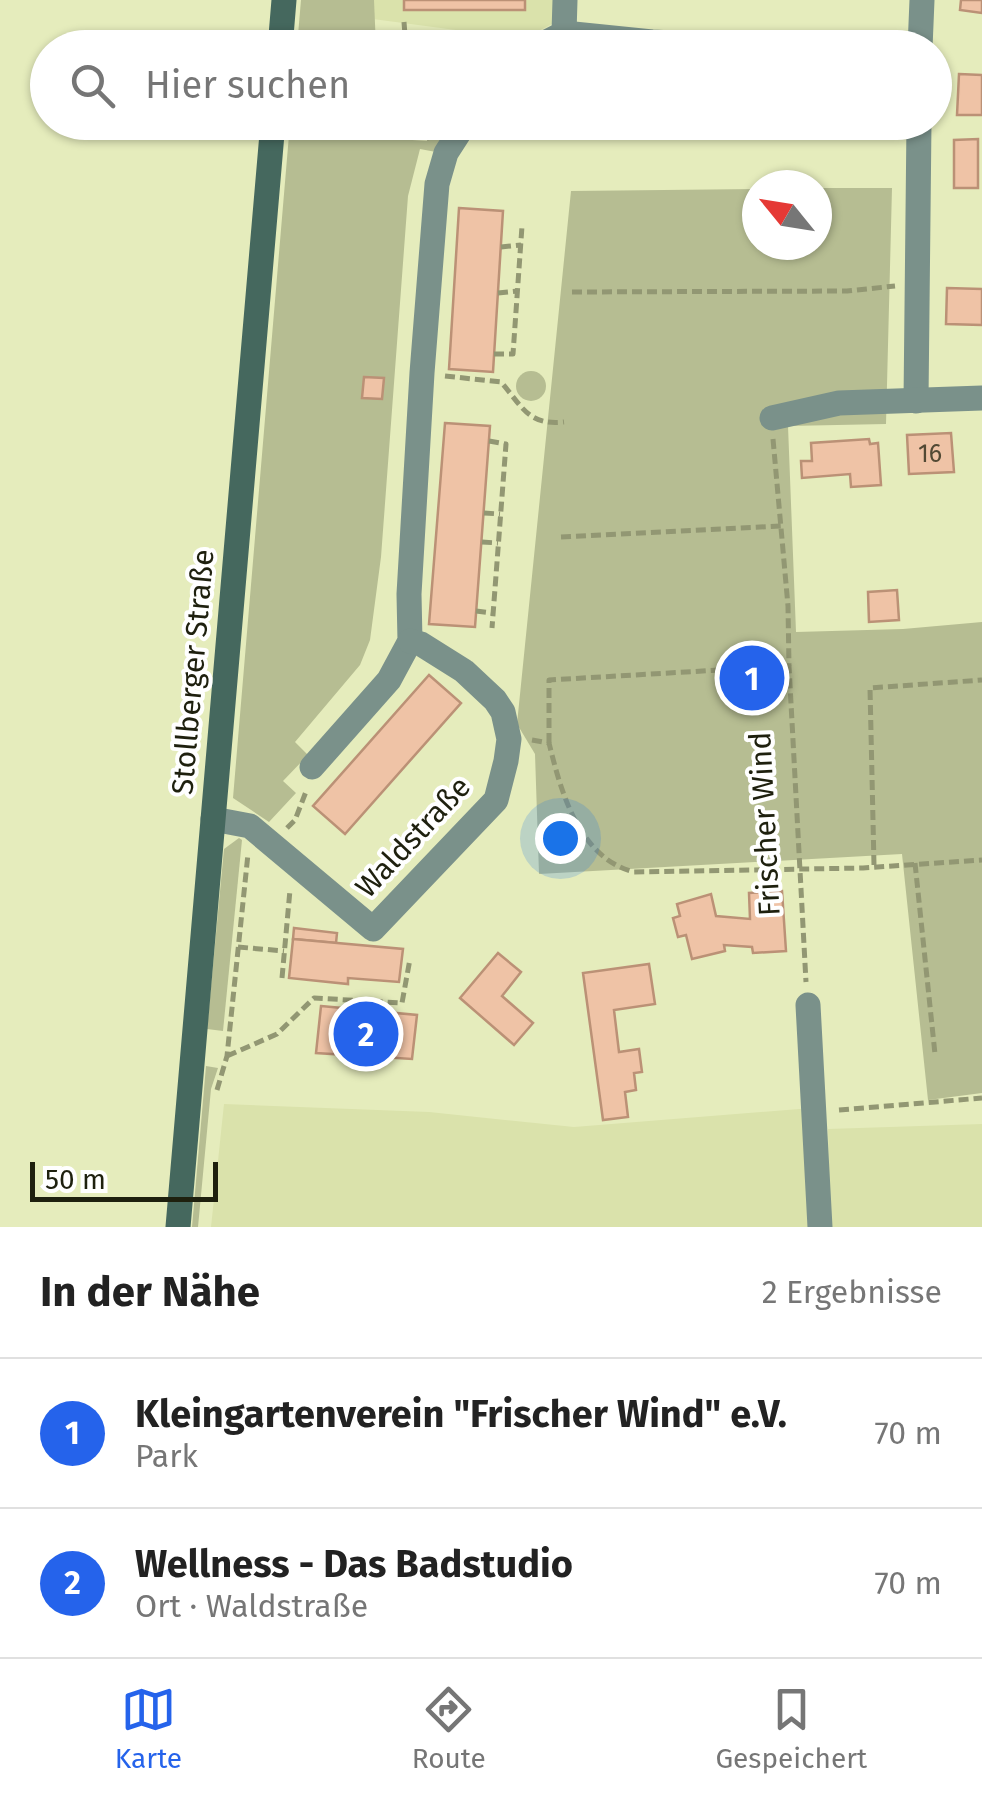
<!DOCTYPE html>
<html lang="de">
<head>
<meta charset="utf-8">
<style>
	:root { --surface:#fff; --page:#f6f6f6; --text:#222; --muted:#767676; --line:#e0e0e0; --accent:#2563eb }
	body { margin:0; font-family:"Fira Sans",sans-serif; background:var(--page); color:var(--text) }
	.compass { position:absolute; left:742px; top:170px; width:90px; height:90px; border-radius:50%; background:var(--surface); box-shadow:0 2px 8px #0004; rotate:300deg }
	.scale { position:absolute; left:30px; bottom:25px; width:188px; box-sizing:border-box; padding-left:10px; border:5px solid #1e200e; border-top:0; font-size:28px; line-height:35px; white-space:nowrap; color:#1e200e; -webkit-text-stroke:8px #fff; paint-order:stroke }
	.you { position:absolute; left:560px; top:838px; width:35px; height:35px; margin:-25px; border:8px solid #fff; border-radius:50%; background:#1a73e8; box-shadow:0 0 0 15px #1a73e833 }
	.badge { display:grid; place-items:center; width:65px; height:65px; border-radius:50%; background:var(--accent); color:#fff; font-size:32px; font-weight:700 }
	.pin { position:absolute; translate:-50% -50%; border:5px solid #fff; box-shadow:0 2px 10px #0006 }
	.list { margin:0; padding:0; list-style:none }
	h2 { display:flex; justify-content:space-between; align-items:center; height:130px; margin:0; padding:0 40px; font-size:42px }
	h2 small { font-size:32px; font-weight:400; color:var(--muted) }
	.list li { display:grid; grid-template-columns:65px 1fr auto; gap:30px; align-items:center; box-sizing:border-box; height:150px; padding:0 40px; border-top:2px solid var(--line) }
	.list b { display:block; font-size:38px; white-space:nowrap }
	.list p { margin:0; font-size:32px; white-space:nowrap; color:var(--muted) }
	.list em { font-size:32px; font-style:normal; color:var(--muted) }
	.icon { flex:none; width:55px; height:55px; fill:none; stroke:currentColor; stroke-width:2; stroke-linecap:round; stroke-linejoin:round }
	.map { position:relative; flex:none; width:982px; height:1227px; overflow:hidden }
	.search { position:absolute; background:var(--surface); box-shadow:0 2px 8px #0004; left:30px; right:30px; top:30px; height:110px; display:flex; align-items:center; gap:25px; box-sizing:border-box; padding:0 35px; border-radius:55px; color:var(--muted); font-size:38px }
	.sheet { height:430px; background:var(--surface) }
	nav { display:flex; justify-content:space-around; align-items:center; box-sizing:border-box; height:140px; border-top:2px solid var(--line); background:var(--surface); font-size:28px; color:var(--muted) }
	nav a { display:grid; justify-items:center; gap:5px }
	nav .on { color:var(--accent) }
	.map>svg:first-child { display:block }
</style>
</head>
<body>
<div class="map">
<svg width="982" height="1227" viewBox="0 0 982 1227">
	<rect width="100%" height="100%" fill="#e5ecbc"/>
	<g fill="#dae2ab">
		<polygon points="374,0 554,0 552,24 523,39 373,19"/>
		<polygon points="224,1104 429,1112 574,1127 812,1108 822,1227 211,1227"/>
		<polygon points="982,1124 982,1227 830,1227 828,1129"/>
	</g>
	<g fill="#b6bd92">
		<polygon points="301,0 374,0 376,47 297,47"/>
		<polygon points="290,123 369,123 368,137 427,141 429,123 457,123 436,152 420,149 408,196 381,557 370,640 360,665 295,742 308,755 283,781 296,793 269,822 233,798"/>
		<polygon points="817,188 892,188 886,424 788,426 796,632 903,629 982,622 982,1093 928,1100 902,854 539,874 535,754 517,724 571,191 757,189 757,245 817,245"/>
		<circle cx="531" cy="386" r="15"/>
		<polygon points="239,838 242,840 223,1031 207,1029 224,849"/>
		<polygon points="206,1066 218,1068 211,1089 198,1227 192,1227"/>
	</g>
	<g fill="#efc3a6" stroke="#bb9176" stroke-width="2.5">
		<rect x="404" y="0" width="121" height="10"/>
		<polygon points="961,0 982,0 982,13 960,10"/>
		<polygon points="959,74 982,75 982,115 957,115"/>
		<polygon points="978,139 978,188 954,188 954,140"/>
		<polygon points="459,208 503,211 493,372 449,369"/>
		<polygon points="947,288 982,289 982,325 946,324"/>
		<polygon points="364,377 384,378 382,399 362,398"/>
		<polygon points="445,423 490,426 475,627 429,624"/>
		<polygon points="951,433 954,472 909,474 907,435"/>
		<polygon points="869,439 870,444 878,443 881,485 851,487 850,474 802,478 801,461 812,461 811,443"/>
		<polygon points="897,590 899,620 869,622 868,592"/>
		<polygon points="429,675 461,703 345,834 313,806"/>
		<polygon points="782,891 786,951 753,953 752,947 724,945 725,951 692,959 686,935 678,937 673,918 680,916 677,904 711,894 716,916 750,919 749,893"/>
		<polygon points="294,928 337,933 336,943 293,939"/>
		<polygon points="293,939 403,949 399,982 348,978 348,984 289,978"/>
		<polygon points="498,953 521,972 502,996 533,1023 514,1045 460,998"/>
		<polygon points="649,964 655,1004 614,1010 619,1052 639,1049 642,1072 634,1073 636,1090 625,1092 628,1117 603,1120 583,973"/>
		<polygon points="321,1006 417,1015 412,1059 316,1053"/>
	</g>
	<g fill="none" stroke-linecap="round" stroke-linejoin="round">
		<g stroke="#929773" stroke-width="5" stroke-dasharray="10 5" stroke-linecap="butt">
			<polyline points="404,22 406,48"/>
			<polyline points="399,129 429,138"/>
			<polyline points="501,247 521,245"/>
			<polyline points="572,292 847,291 895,286"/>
			<polyline points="498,293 518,291"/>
			<polyline points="494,354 513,354 522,226"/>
			<path d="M 445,376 L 501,382 C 522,406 528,426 564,422"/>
			<polyline points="773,439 788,606 789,666 806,982"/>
			<polyline points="489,441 506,444 492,628"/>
			<polyline points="484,513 500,514"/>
			<polyline points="561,537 781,526"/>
			<polyline points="482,542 498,543"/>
			<polyline points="476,611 493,613"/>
			<path d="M 532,740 L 549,743 C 561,792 579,858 634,872 L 863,868 L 982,860"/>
			<polyline points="549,743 549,680 789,666"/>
			<polyline points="287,828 295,820 307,789"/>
			<polyline points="915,863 935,1054"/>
			<polyline points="874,865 870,688 982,680"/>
			<polyline points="238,947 284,951"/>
			<polyline points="282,978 290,890"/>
			<polyline points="227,1056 277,1034 314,998 402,1003 410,959"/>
			<polyline points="217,1090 227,1056 248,854"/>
			<polyline points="839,1110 982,1098"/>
		</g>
		<polyline stroke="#7a918a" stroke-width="12" points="551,122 869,133 919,128"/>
		<g stroke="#7a918a" stroke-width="25">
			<polyline points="564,33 652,42 777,48"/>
			<polyline points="535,48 564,33 565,0"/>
			<polyline points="920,48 922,0"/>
			<polyline points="916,401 919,122"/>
			<polyline points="772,418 839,403 982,398"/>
			<polyline points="312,767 389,680 410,641 409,594 422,373 437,184 446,153 466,122"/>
			<polyline points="213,819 250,826 373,929 496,800 506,761 509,739 503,712 495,700 464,671 421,644 410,641"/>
			<polyline points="808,1005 820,1227"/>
		</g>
		<g stroke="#45685e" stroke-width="25">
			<polyline points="280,48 284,0"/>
			<polyline points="178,1227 273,122"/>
		</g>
	</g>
	<g text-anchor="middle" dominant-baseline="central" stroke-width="8" stroke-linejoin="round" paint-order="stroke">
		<g font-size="25" fill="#524934">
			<text x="930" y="454">16</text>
		</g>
		<g font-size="30" fill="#1e200e" stroke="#fff">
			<text transform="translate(193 672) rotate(-85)">Stollberger Straße</text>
			<text transform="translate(765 824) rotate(-93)">Frischer Wind</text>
			<text transform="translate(413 837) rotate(-47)">Waldstraße</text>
		</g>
	</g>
</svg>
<svg class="compass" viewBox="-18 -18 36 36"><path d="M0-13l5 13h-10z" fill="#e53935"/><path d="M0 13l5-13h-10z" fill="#767676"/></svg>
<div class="scale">50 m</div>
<div class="you"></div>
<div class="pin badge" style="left:752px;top:678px">1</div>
<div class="pin badge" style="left:366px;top:1034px">2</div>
<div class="search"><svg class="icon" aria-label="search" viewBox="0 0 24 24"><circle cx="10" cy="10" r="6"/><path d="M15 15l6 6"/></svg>Hier suchen</div>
</div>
<section class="sheet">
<h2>In der Nähe<small>2 Ergebnisse</small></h2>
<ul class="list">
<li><span class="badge">1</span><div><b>Kleingartenverein &quot;Frischer Wind&quot; e.V.</b><p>Park</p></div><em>70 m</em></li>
<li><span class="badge">2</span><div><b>Wellness - Das Badstudio</b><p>Ort · Waldstraße</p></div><em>70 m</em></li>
</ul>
</section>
<nav>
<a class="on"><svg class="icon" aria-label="map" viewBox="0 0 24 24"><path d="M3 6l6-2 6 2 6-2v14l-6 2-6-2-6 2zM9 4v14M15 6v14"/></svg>Karte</a>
<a><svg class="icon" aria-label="directions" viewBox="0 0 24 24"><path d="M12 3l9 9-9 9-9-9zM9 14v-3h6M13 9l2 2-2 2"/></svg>Route</a>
<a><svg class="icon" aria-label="saved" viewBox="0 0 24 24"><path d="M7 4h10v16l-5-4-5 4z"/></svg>Gespeichert</a>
</nav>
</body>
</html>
